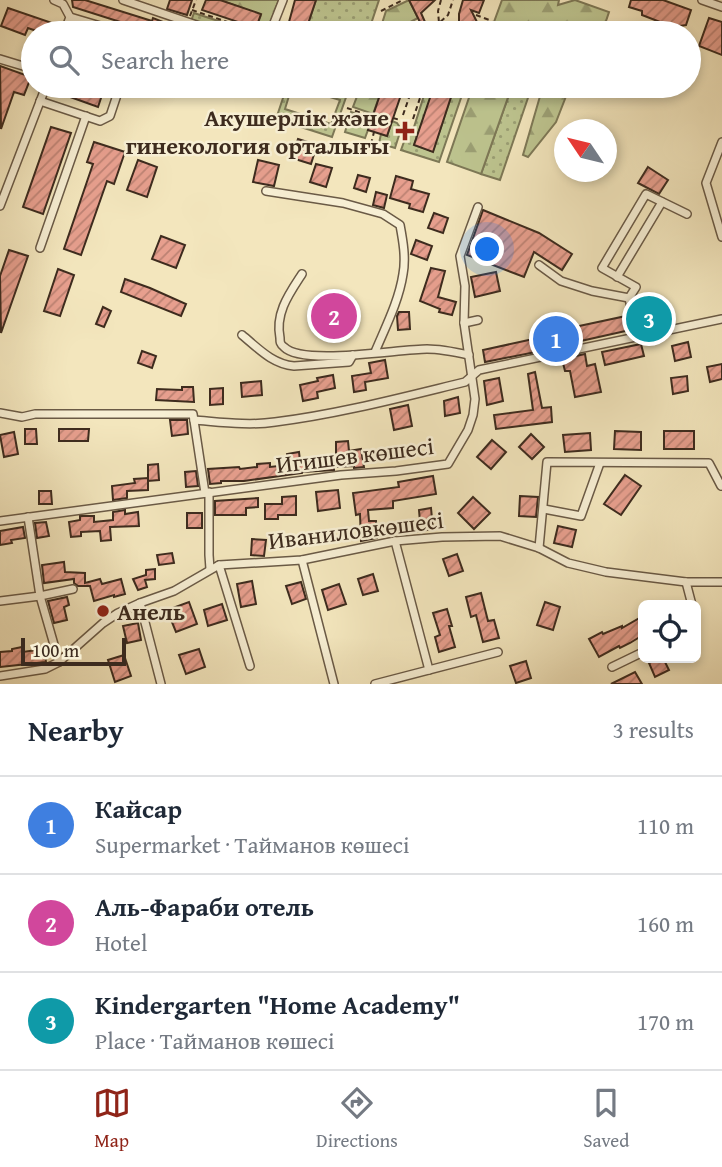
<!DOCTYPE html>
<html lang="en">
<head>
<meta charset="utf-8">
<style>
	:root { --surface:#fff; --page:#f6f6f7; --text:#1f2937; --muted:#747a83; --line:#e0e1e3; --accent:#8f2418 }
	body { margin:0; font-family:"Gentium Book Plus",serif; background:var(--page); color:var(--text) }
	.controls { position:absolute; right:21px; bottom:21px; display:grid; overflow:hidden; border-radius:10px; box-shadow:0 4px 10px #0003 }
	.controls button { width:63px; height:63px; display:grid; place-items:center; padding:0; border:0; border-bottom:2px solid var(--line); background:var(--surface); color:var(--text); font:35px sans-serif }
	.compass { position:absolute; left:554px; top:119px; width:63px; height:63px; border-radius:50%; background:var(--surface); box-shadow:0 4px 10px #0003; rotate:305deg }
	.scale { position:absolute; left:21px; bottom:18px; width:105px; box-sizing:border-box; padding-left:7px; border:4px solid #3d2b1e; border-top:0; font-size:19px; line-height:24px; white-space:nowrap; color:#3d2b1e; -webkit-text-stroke:5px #f7efd4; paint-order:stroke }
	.you { position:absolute; left:488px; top:250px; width:24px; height:24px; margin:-18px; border:5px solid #fff; border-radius:50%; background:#1a73e8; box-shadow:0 0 0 10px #1a73e833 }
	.badge { display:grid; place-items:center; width:46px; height:46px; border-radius:50%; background:var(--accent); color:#fff; font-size:23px; font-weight:700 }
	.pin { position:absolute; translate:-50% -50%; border:4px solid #fff; box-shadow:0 2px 7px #0006 }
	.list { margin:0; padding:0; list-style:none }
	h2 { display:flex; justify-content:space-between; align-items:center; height:91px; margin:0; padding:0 28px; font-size:30px }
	h2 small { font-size:23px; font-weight:400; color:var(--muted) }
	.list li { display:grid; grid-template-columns:46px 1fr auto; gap:21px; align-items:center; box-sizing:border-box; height:98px; padding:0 28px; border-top:2px solid var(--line) }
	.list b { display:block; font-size:26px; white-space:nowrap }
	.list p { margin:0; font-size:23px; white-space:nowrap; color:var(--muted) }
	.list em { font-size:23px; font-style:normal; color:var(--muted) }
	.icon { flex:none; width:38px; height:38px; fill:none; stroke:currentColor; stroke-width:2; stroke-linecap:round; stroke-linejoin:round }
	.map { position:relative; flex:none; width:722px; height:684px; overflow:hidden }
	.search { position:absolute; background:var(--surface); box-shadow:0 4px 10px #0003; left:21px; right:21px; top:21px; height:77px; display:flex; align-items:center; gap:18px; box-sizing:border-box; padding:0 24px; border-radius:38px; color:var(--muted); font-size:26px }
	.sheet { height:385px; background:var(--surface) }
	nav { display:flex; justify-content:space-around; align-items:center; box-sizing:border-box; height:98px; border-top:2px solid var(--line); background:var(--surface); font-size:19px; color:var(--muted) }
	nav a { display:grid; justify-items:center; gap:4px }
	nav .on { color:var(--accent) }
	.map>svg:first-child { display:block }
</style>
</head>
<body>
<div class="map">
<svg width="722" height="684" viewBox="0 0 722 684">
	<defs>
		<pattern id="grass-dots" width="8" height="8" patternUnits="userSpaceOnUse" patternTransform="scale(1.75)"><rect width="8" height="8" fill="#bdc48f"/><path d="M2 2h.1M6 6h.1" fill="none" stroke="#9b9f74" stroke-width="1.8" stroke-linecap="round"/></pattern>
		<pattern id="forest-firs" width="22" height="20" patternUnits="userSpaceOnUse" patternTransform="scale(1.75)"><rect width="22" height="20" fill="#bdc48f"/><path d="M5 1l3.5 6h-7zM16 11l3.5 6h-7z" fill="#9b9f74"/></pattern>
		<pattern id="building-hatch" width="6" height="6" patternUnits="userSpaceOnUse" patternTransform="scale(1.75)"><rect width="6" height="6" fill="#e79f8e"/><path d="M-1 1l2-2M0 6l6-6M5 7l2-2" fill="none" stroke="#bc8273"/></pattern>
	</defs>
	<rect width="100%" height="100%" fill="#f3e6bd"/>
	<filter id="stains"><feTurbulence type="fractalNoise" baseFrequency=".00286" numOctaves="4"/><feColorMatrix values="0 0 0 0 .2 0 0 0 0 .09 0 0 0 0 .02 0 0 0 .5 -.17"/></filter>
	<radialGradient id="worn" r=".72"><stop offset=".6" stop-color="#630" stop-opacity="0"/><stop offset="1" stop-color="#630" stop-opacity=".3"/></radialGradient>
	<g fill="url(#grass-dots)" stroke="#7d7856" stroke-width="2">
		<polygon points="316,0 379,0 368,33 305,33"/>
		<polygon points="194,13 255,33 228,33 191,21"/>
		<polygon points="287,86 292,86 285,109 331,124 340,100 293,86 350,86 332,137 276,119"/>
		<polygon points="427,86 435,86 414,145 433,151 453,91 456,89 463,92 439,162 401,150 408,131 414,127"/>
		<polygon points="512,86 532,86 500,180 481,174"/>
		<polygon points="392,121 397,123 401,129 395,148 379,143 381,134 387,136"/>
	</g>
	<g fill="url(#forest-firs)" stroke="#7d7856" stroke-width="2">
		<polygon points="220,0 279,0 267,31 256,28 261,15"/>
		<polygon points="409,0 418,18 390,33 379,33 386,11"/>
		<polygon points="502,0 559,0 558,5 575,0 609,12 605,24 591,28 589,33 490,33"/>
		<polygon points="361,86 383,86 373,114 353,107"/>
		<polygon points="473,86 512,86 481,174 447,162"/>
		<polygon points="543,86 570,86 556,122 528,157 523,155"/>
		<polygon points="351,112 372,119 365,138 345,132"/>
	</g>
	<g fill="url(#building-hatch)" stroke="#3d2b1e" stroke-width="2">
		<polygon points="72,0 85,0 152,21 153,18 191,33 155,33 73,7"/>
		<polygon points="170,0 192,0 187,15 167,9"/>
		<polygon points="206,0 220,0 261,14 256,28 202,10"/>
		<polygon points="295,0 316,0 305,33 286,33"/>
		<polygon points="409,0 435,0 421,13 425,22 439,23 450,31 459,27 459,14 463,0 484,0 479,13 471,10 478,24 460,33 412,33 421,24"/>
		<polygon points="631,0 663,0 691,10 686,25 673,27 642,15 642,11 629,7"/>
		<polygon points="8,8 58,25 55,33 42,33 28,28 25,35 1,26"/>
		<polygon points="709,18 722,22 722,55 699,46"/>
		<polygon points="0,66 31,77 24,95 14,92 1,129"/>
		<polygon points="64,86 105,86 98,107 62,94"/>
		<polygon points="383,86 404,86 387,136 368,130"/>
		<polygon points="434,86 464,86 453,91 433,152 414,145"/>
		<polygon points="51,127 71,133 43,214 23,207"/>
		<polygon points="298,139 317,145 311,164 292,158"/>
		<polygon points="94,142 125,152 114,184 107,181 81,255 64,249 93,164 87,162"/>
		<polygon points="138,160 157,167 147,197 127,190"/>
		<polygon points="258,160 279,165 274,186 253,182"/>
		<polygon points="316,164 332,168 326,187 310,182"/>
		<polygon points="648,167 668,180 659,194 638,183"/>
		<polygon points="358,175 370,178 366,192 354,188"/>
		<polygon points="396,176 413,181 411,189 429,194 423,212 409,208 410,204 390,198"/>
		<polygon points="376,192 387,195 384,208 373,205"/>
		<polygon points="483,210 539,233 572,254 562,270 534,252 524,277 467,255"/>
		<polygon points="434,213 448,218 443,233 428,228"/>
		<polygon points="161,236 185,245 176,268 152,259"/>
		<polygon points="416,240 432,246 427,260 411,254"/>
		<polygon points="9,250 28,256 1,333 0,276"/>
		<polygon points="431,268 445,271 438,297 456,302 452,315 439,312 440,309 420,301"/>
		<polygon points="58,269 74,275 60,316 44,311"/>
		<polygon points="496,272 500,291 475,297 471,277"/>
		<polygon points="125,279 150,288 186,304 181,316 121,292"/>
		<polygon points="331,292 351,299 338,339 317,332"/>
		<polygon points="655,306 660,324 641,327 639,315 643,313 642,308"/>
		<polygon points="103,307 111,311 104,327 96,324"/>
		<polygon points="399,312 409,312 410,329 398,330 397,316"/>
		<polygon points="626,316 630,330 554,347 551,332"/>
		<polygon points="538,338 541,351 485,362 483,350"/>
		<polygon points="688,342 691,357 675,361 672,346"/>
		<polygon points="641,344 644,356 605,365 602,352"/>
		<polygon points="142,351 156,356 152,368 138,363"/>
		<polygon points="585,354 587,366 595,364 601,392 575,397 570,371 565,371 562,359"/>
		<polygon points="385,360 388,378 365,382 366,390 354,392 352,376 371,373 369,363"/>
		<polygon points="722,364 722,379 710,382 707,367"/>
		<polygon points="535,372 542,408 551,407 552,422 496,429 494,415 533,410 528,374"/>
		<polygon points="333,375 335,388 317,392 318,398 303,401 300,385 318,381 317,378"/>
		<polygon points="687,376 688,391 673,394 671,378"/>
		<polygon points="499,378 503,401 487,405 484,381"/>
		<polygon points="261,381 262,395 242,397 241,383"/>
		<polygon points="182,387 193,387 194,402 156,400 157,389 182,390"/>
		<polygon points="223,388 223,404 210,405 210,389"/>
		<polygon points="458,397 460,413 445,416 444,401"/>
		<polygon points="408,405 412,426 394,430 390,409"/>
		<polygon points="170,420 187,420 188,434 172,436"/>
		<polygon points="25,429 36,429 37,444 25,444"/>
		<polygon points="59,429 89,429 88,441 59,441"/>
		<polygon points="615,431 641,432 641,450 614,449"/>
		<rect x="664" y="431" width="30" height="18"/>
		<polygon points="14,432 18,454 4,457 0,435"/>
		<polygon points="590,433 591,450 565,452 563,435"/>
		<polygon points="531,434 544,447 532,459 519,447"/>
		<polygon points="492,440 506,452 491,469 477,457"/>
		<polygon points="348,441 349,451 361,449 364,467 354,468 354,466 334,467 334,470 302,472 302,473 244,481 221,481 221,483 210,484 208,469 239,467 240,469 257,467 257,464 270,463 270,467 288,465 287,454 299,452 300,460 336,458 336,442"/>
		<polygon points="158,464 159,480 148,481 148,465"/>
		<polygon points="196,471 198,486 186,487 185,472"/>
		<polygon points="625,475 641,486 621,515 604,504"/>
		<polygon points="433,476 436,494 393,501 393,508 368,510 369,521 376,521 377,538 361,541 360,514 356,515 353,493 399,487 398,482"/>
		<polygon points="148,478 148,490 127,491 127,498 113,500 112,486 135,483 134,479"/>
		<polygon points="338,490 340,508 318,511 316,492"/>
		<polygon points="39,491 51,491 52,504 39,504"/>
		<polygon points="296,496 296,515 278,515 278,519 265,519 265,504 282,504 282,497"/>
		<polygon points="520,496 538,497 536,517 519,516"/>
		<polygon points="473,497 490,513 474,529 458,513"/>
		<polygon points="258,498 258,507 246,508 246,515 215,515 215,501"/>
		<polygon points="431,508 433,529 415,532 413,523 420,522 419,510"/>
		<polygon points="125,510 125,514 138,512 139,526 110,527 111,540 101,541 100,531 81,532 81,536 71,537 69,522 80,520 80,516 94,516 94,522 113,520 113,512"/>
		<rect x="187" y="513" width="15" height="15"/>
		<polygon points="46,522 49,536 37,538 35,523"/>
		<polygon points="558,526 576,530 572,547 554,543"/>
		<polygon points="23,527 25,538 11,540 12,543 0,545 0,531"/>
		<polygon points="252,539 266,540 264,556 251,555"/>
		<polygon points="172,553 174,563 159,565 157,555"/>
		<polygon points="457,554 463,571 449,576 443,559"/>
		<polygon points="64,562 65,572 85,573 85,583 100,579 102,584 121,579 125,594 114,597 114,595 94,601 90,586 78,586 74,583 74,579 44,583 42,565"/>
		<polygon points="155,569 155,579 145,580 147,587 138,590 133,579 146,575 146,570"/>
		<polygon points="373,574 378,591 363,595 358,579"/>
		<polygon points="252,581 256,604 241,607 237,584"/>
		<polygon points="301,582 306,599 292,604 286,586"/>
		<polygon points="339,584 346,604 328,610 322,590"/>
		<polygon points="481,593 488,621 494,620 499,638 483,642 476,615 471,617 466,597"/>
		<polygon points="67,597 69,605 64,607 67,620 54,623 48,601"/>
		<polygon points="189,602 197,624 176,632 167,610"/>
		<polygon points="545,602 560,607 553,630 537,625"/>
		<polygon points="222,604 227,620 208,626 204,610"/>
		<polygon points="447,609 452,626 449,626 455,647 439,652 435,637 440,635 433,613"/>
		<polygon points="643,616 643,635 630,643 620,648 619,646 599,657 589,639 602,632 603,634 622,626 622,628"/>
		<polygon points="138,623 141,640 127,643 123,626"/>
		<polygon points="22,647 23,652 44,649 46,662 0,667 0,652 12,651 12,649"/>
		<polygon points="199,649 205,667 186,674 179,655"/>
		<polygon points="124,655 131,676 115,682 108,660"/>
		<polygon points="660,658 663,658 669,670 655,677 649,663"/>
		<polygon points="526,661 531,678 516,683 510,666"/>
		<polygon points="635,672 642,684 611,684"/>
	</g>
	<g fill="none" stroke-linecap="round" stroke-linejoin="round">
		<defs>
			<g id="minor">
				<polyline points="54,0 63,4 70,17 64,33"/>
				<polyline points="123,0 220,33"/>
				<polyline points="702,0 722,7"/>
				<polyline points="70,17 124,33"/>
				<polyline points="270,33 283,0"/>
				<polyline points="0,59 33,69"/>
				<polyline points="40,101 100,121 110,116 120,86"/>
				<path d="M 266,191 L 343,203 L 383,214 L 400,225 C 403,241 406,258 403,274 C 399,301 385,328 375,352"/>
				<polyline points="0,206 46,86"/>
				<polyline points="722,237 706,183 722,142"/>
				<polyline points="40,248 86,116"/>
				<polyline points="539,265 561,281 592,291 629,298"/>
				<path d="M 302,274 C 289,294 275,313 280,338 C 280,342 280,344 284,347 C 302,366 398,349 427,349 C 441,349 455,352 469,355"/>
				<polyline points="617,277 662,202"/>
				<polyline points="464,323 478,320"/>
				<path d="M 242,335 C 258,348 272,364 294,366 L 349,362 L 353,355"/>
				<polyline points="637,336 629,298 636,287 602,268 646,194 687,214"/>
				<polyline points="0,413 22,417 35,414 193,414 205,493"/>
				<path d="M 194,420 C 220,422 249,426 275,422 C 339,414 403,397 465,382 L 479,370 L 722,319"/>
				<polyline points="209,492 209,555 210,569"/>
				<polyline points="544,509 581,516 600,463"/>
				<polyline points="28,517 40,596 59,662"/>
				<polyline points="0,521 341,475 396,471 448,464 468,430 473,415 475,399 464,323 465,286 460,256 478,207"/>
				<polyline points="395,541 429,670"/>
				<polyline points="539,548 547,462 709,463 721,486"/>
				<polyline points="302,560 334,684"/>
				<polyline points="219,565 250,666"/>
				<polyline points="686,582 692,605"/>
				<polyline points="0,601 40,596 73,589"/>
				<polyline points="140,603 161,684"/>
				<polyline points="612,667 643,652"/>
				<polyline points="0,676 45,669 59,662 103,623 118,613 140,603 174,591 219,565 302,560 395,541 442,537 500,536 539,548 568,563 606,572 686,582 722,582"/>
				<polyline points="375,684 498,652"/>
			</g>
		</defs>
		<use href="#minor" stroke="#6a5a46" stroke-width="10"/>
		<g stroke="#3d2b1e" stroke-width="2" stroke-dasharray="5 3.5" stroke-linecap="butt">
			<polyline points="441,0 438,11 439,23 448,15 453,0"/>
			<polyline points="192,10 260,33"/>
			<polyline points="381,11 403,0"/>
			<polyline points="476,15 492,21"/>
			<polyline points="190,16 196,0"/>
			<polyline points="396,33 419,21"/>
			<polyline points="347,108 373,117"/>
			<polyline points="403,115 413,86"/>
			<polyline points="393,118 400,120"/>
			<polyline points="413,119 424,86"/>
			<polyline points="371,144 374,132"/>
		</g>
		<use href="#minor" stroke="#f7efd4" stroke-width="7"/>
	</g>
	<g fill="#8f2418" stroke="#f7efd4" stroke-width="2.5">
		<path d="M401.5 120.5h7v7h7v7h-7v7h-7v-7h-7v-7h7z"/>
		<circle cx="103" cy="611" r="7"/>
	</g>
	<g text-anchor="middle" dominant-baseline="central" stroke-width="5" stroke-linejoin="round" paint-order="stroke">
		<g font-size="24" font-weight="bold" fill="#3d2b1e" stroke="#f7efd4" text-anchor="end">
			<text x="389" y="117">Акушерлік және<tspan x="389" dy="28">гинекология орталығы</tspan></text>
			<text x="117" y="611" text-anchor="start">Анель</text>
		</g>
		<g font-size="24" fill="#3d2b1e" stroke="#f7efd4">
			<text transform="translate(355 455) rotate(-7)">Игишев көшесі</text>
			<text transform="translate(356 530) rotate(-7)">Иваниловкөшесі</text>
		</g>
	</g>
	<rect width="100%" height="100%" filter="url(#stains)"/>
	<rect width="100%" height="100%" fill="url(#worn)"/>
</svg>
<div class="controls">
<button><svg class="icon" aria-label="locate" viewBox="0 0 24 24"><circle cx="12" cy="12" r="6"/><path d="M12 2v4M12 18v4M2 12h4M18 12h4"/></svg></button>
</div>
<svg class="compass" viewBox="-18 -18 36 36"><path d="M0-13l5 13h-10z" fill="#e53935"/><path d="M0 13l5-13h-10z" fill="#747a83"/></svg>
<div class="scale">100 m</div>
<div class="you"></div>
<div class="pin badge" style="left:556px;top:339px;background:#3f7fe0">1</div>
<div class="pin badge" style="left:334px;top:316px;background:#d1479c">2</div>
<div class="pin badge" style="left:649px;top:319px;background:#0f9aa8">3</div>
<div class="search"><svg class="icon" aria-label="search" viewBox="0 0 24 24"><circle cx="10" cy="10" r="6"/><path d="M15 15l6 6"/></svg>Search here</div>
</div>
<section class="sheet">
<h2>Nearby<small>3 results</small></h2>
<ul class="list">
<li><span class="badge" style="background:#3f7fe0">1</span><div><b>Кайсар</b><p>Supermarket · Тайманов көшесі</p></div><em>110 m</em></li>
<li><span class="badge" style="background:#d1479c">2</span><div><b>Аль-Фараби отель</b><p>Hotel</p></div><em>160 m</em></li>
<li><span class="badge" style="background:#0f9aa8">3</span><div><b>Kindergarten &quot;Home Academy&quot;</b><p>Place · Тайманов көшесі</p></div><em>170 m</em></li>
</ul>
</section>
<nav>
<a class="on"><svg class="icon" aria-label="map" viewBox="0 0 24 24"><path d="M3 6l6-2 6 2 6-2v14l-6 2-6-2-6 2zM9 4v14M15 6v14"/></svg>Map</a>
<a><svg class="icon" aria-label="directions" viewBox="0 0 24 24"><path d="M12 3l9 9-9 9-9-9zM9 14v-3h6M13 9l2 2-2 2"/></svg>Directions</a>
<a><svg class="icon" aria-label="saved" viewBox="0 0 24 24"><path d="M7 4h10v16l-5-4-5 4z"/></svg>Saved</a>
</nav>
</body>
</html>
